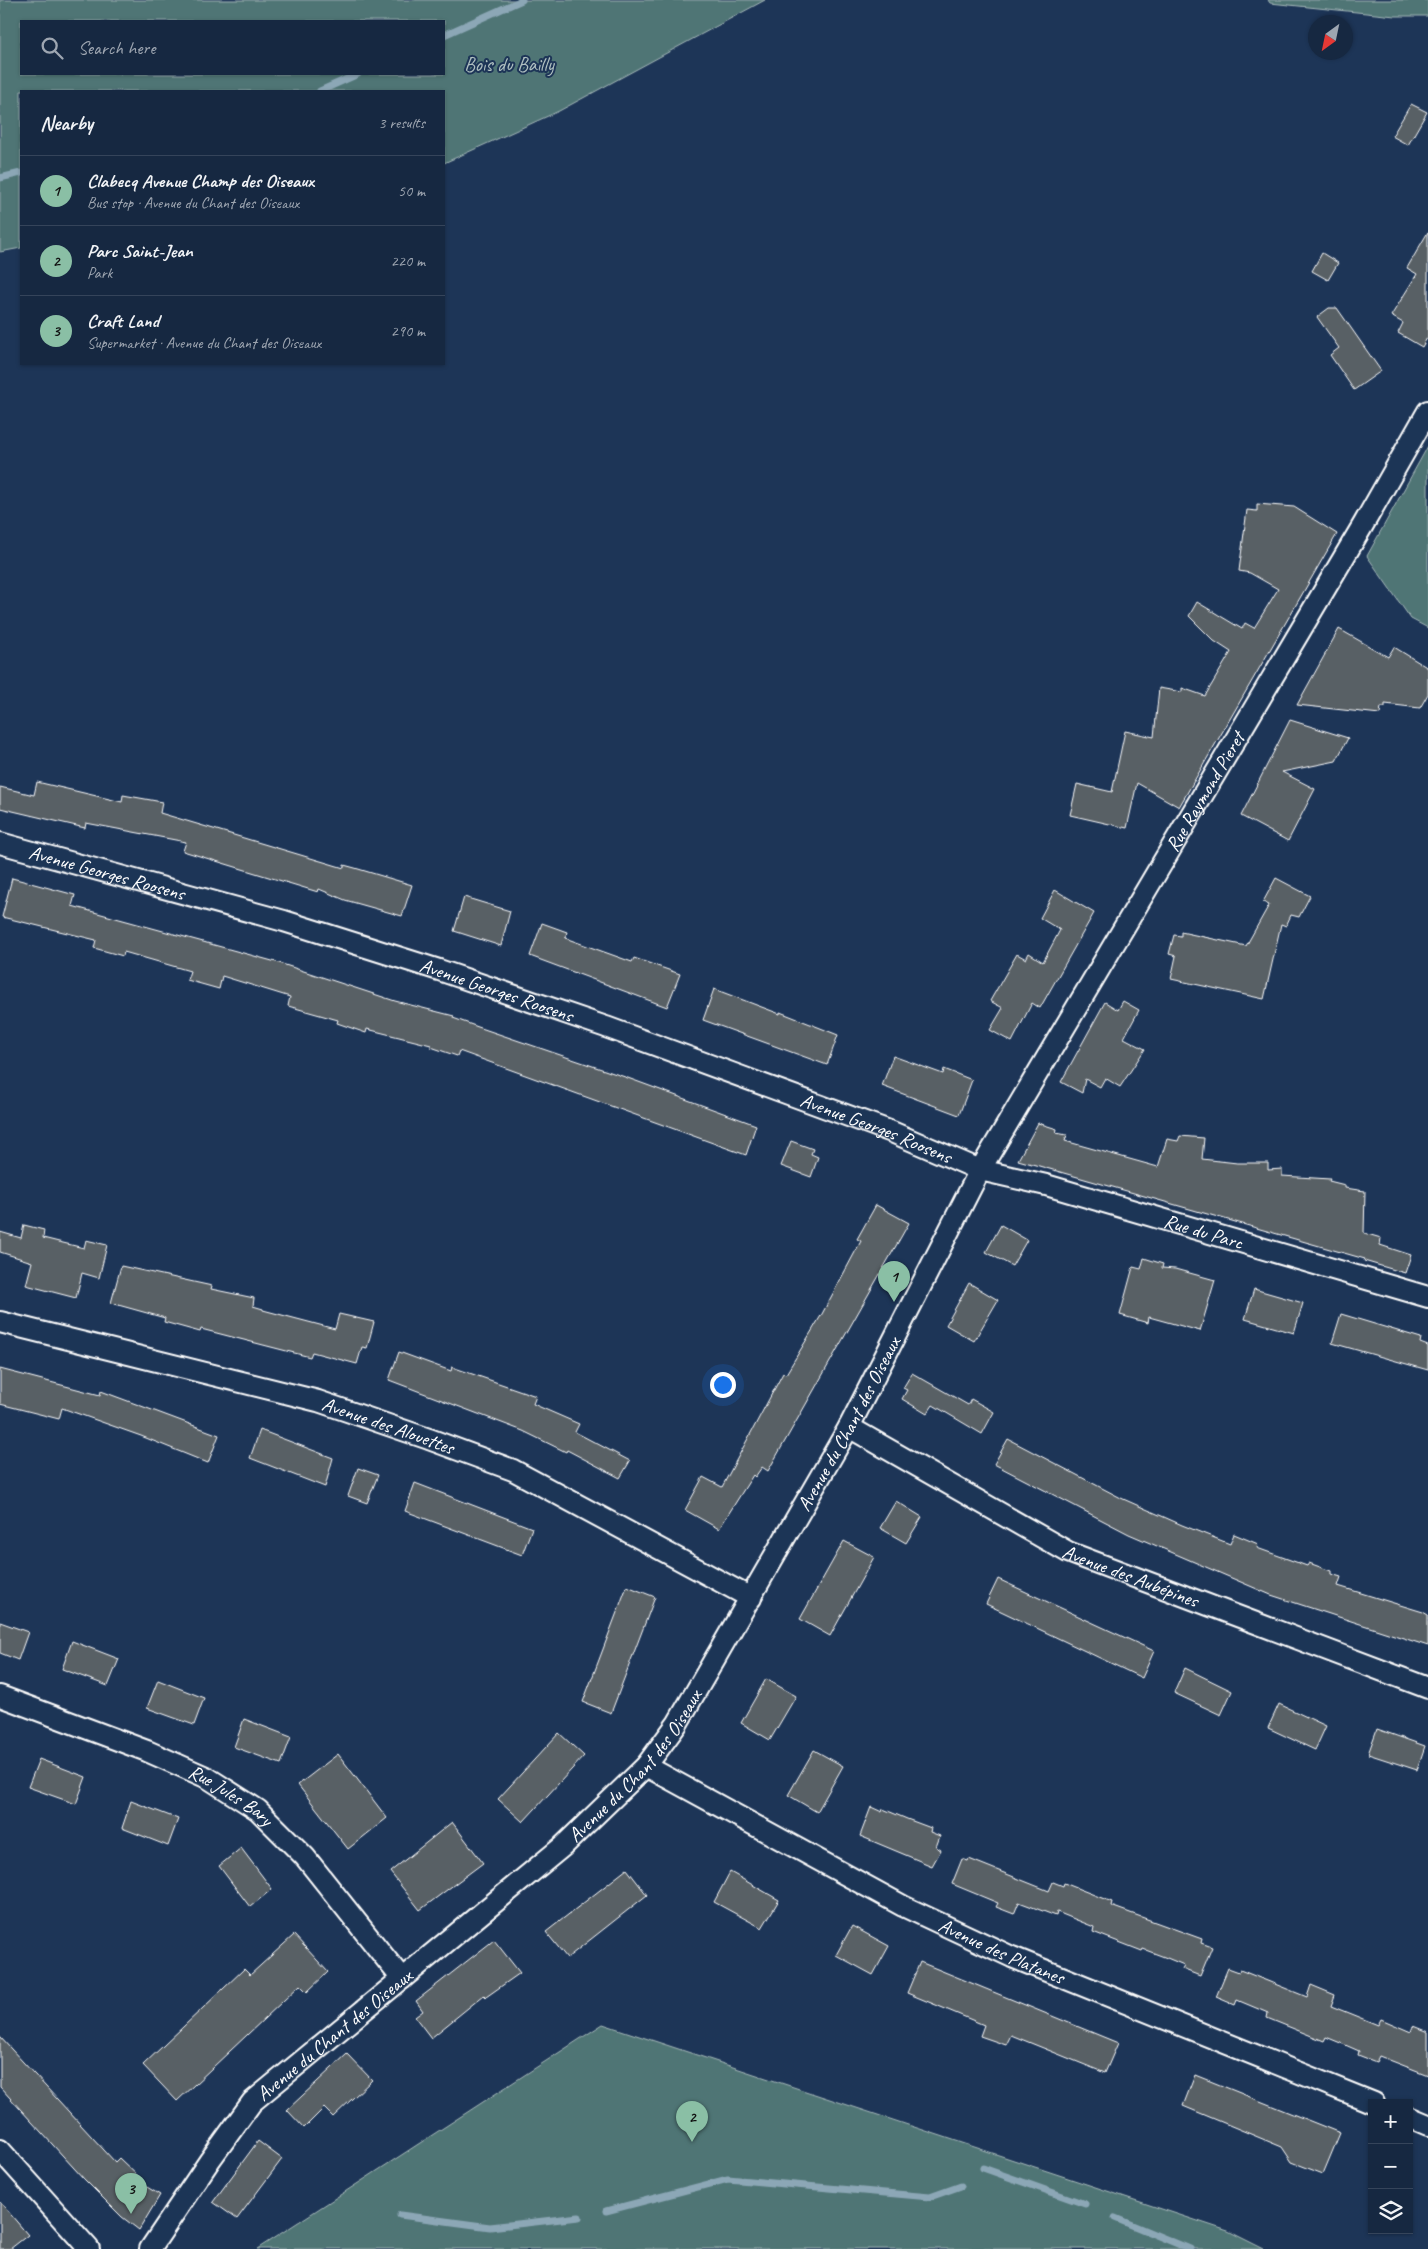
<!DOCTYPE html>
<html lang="en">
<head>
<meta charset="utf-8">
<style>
	:root { --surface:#162841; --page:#23344c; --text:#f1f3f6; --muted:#9ea6b1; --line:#35445a; --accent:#8abfa5 }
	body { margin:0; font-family:Caveat,sans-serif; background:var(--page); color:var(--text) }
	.controls { position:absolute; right:15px; bottom:15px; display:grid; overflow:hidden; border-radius:0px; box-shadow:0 1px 4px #0004 }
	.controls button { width:45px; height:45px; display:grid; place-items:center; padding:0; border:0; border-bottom:1px solid var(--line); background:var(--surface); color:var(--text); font:25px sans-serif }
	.compass { position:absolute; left:1308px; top:15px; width:45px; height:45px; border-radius:50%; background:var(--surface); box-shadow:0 1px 4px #0004; rotate:213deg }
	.you { position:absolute; left:722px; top:1384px; width:18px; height:18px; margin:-12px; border:4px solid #fff; border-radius:50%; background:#1a73e8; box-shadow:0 0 0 8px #1a73e833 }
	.badge { display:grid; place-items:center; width:32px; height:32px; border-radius:50%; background:var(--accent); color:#111; font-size:16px; font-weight:700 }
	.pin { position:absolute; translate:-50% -41px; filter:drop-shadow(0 1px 2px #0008) }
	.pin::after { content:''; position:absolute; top:26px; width:18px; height:15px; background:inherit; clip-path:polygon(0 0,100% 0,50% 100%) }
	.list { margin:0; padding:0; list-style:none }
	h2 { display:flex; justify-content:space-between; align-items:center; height:65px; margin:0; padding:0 20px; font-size:21px }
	h2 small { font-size:16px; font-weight:400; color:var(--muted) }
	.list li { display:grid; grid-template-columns:32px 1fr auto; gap:15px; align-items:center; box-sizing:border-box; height:70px; padding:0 20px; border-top:1px solid var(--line) }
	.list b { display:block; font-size:19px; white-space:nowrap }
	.list p { margin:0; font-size:16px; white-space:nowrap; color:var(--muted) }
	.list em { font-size:16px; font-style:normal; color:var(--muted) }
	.icon { flex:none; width:28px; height:28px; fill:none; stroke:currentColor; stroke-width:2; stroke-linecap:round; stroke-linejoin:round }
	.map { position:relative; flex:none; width:1428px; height:2249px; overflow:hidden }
	.search { position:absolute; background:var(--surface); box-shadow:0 1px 4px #0004; left:20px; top:20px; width:425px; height:55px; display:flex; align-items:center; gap:12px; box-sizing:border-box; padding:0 18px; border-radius:0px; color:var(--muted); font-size:19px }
	.panel { position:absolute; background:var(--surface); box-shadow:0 1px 4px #0004; left:20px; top:90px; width:425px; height:275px; border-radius:0px }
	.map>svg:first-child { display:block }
</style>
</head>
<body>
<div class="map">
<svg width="1428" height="2249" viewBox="0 0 1428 2249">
	<rect width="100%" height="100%" fill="#1d3557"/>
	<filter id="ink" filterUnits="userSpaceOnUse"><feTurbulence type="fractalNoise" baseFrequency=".02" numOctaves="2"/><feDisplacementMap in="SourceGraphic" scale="10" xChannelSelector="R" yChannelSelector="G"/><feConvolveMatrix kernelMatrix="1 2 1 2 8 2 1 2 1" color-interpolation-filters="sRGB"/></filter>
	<g filter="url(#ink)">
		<g fill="#4f7475" stroke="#a7baba" fill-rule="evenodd">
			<path d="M 0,0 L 765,0 L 559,111 L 444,163 L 444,91 L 21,91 L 21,248 L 0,252 ZM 444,21 L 444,74 L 21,74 L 21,21 Z"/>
			<polygon points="1268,0 1428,0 1428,16 1395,16 1270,3"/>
			<polygon points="1428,446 1428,628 1411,619 1367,556"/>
			<polygon points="603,2024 1228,2231 1264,2249 257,2249"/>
		</g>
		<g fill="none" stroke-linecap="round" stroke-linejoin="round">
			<g stroke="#8ca7b6" stroke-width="7">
				<polyline points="444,35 522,0"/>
				<polyline points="320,91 358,74"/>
				<polyline points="0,178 21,173"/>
				<polyline points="983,2168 1085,2204"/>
				<polyline points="606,2211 728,2179 930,2197 961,2186"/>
				<polyline points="400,2215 490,2227 579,2217"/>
				<polyline points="1115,2218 1190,2249"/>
			</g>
		</g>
		<g fill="#596065" stroke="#fff">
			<polygon points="1411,104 1427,112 1408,145 1392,136"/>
			<polygon points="1428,232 1428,336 1422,347 1398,333 1403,323 1391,316 1417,274 1407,268"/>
			<polygon points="1322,253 1338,263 1328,280 1312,271"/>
			<polygon points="1329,308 1337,308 1381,371 1354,390 1330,355 1339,348 1317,317"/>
			<polygon points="1257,504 1294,507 1337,534 1179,807 1137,783 1127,828 1070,815 1077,784 1112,792 1125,731 1154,737 1159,688 1182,692 1182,688 1205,696 1231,652 1214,641 1189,616 1197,602 1242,629 1245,623 1254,628 1278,589 1250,573 1239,571 1247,510 1257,511"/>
			<polygon points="1339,629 1388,657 1394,647 1428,668 1428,694 1420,708 1385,704 1385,707 1381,707 1380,714 1297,705"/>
			<polygon points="1290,720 1348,738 1336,761 1282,772 1315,789 1288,841 1241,816"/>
			<polygon points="37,782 122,802 123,795 162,802 160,813 344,868 344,865 355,868 412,885 402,916 345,900 319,889 318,892 183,851 186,842 86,823 85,828 0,808 0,787 34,795"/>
			<polygon points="12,878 75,895 72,906 276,962 395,1001 454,1016 453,1018 478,1027 625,1077 756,1125 746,1155 459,1051 457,1056 431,1047 431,1045 367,1029 366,1033 337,1023 338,1020 288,1006 290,997 222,976 219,989 187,980 190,971 124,952 123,956 94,948 96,940 2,917"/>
			<polygon points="1276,878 1310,896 1299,917 1291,915 1286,926 1281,924 1264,999 1171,979 1176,956 1169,954 1174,935 1181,936 1181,932 1246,946 1269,905 1263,902"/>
			<polygon points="1055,890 1094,913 1040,1008 1032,1003 1012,1042 990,1030 1003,1008 990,1001 1017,954 1026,959 1029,953 1043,962 1060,930 1040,918"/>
			<polygon points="464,897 510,911 501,946 454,931"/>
			<polygon points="542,923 567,932 565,938 632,962 634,958 680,974 667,1007 530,956"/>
			<polygon points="714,989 780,1014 780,1012 838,1035 827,1065 703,1020"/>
			<polygon points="1123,1001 1139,1010 1124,1038 1145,1049 1120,1087 1105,1078 1100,1087 1085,1079 1082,1093 1061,1082 1105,1002 1118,1010"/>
			<polygon points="893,1056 943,1074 944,1069 972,1080 959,1115 882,1086"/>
			<polygon points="1038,1123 1057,1129 1056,1133 1067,1135 1065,1141 1158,1167 1167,1139 1178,1141 1180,1136 1204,1138 1202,1159 1237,1163 1268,1163 1268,1170 1282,1169 1282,1176 1330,1179 1329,1181 1345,1185 1345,1188 1365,1191 1364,1233 1381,1238 1380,1245 1411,1255 1405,1273 1364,1261 1365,1259 1018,1160"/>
			<polygon points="791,1141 813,1149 811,1154 818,1157 811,1177 781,1166"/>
			<polygon points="876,1205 909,1223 768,1471 762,1467 755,1477 753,1475 719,1529 685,1510 703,1477 722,1487 783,1373 786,1374 822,1314 861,1241 857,1239"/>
			<polygon points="24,1225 44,1230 43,1238 63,1243 84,1248 86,1240 107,1245 99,1278 82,1273 76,1298 26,1285 32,1262 0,1252 0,1232 21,1238"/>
			<polygon points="1001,1225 1027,1240 1012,1266 986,1252"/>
			<polygon points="1144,1258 1163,1264 1162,1268 1175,1269 1215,1280 1200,1331 1149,1317 1148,1323 1120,1315 1133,1267 1141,1269"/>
			<polygon points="121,1266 212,1286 211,1289 254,1298 253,1306 263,1309 263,1310 335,1329 339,1314 374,1322 367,1348 362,1347 357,1364 312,1352 310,1357 201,1329 200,1332 164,1322 165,1318 111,1303"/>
			<polygon points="969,1283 998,1300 974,1341 946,1325"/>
			<polygon points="1254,1289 1303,1303 1294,1333 1245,1319"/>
			<polygon points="1341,1314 1421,1338 1420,1343 1428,1346 1428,1370 1332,1343"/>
			<polygon points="399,1352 451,1371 452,1367 536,1396 533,1404 579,1424 575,1432 630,1461 620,1478 567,1450 566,1452 523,1431 389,1380"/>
			<polygon points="0,1369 100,1395 101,1391 219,1435 208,1463 141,1436 62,1408 59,1419 0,1404"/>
			<polygon points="912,1373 968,1405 971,1399 994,1412 982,1434 933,1405 927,1414 902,1399 907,1390 903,1388"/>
			<polygon points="260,1430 333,1458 325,1487 250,1458"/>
			<polygon points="1008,1439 1121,1498 1182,1525 1230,1544 1234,1534 1258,1544 1257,1548 1307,1566 1309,1563 1331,1571 1331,1574 1341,1577 1338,1586 1423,1612 1428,1615 1428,1646 1271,1595 1129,1534 994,1464"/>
			<polygon points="358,1468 378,1475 367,1503 348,1496"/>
			<polygon points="415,1483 532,1528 522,1555 405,1511"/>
			<polygon points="896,1501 922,1517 906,1543 880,1528"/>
			<polygon points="844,1541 874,1557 830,1636 800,1619"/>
			<polygon points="998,1579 1154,1651 1142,1678 986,1604"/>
			<polygon points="627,1586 655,1597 611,1713 583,1702"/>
			<polygon points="0,1622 28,1632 18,1660 0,1653"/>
			<polygon points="72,1641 119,1659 108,1686 62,1669"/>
			<polygon points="1185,1668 1232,1691 1221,1715 1174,1693"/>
			<polygon points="766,1679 796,1696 770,1740 741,1723"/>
			<polygon points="158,1680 204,1698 194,1725 147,1708"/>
			<polygon points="1279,1704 1326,1726 1315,1750 1268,1728"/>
			<polygon points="244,1719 291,1737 281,1764 234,1747"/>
			<polygon points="1377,1729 1425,1746 1417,1770 1368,1754"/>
			<polygon points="559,1733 584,1756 523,1822 498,1799"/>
			<polygon points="814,1750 843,1766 817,1812 788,1795"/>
			<polygon points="338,1754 387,1818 348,1849 298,1785"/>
			<polygon points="39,1759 86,1777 76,1804 28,1787"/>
			<polygon points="131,1801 178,1819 168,1846 122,1828"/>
			<polygon points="871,1807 882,1812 883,1809 907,1819 931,1828 930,1832 940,1836 936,1847 941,1850 932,1866 860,1836"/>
			<polygon points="452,1822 483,1863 420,1910 390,1872"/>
			<polygon points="241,1848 272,1889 250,1907 219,1866"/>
			<polygon points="962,1859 968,1861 969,1859 1049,1891 1053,1882 1063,1886 1064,1883 1112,1902 1111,1906 1202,1939 1201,1943 1212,1947 1200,1976 1182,1969 1184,1965 1167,1958 1143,1949 1142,1951 1093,1932 1094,1927 1057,1912 1056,1916 1019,1902 1014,1914 996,1907 998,1903 952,1884"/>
			<polygon points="627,1869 647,1895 567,1958 546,1932"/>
			<polygon points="730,1872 779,1900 762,1928 714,1902"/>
			<polygon points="852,1926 889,1946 873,1975 836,1955"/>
			<polygon points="294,1935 328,1972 307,1992 300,1985 177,2101 143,2065 244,1969 250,1975"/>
			<polygon points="494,1940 520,1973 486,1997 484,1995 431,2038 415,2017 423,2011 416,2001"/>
			<polygon points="920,1962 1118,2043 1105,2073 1011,2035 1006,2045 980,2036 984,2025 907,1993"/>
			<polygon points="1228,1968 1239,1972 1240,1970 1307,1997 1311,1985 1335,1995 1331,2006 1378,2025 1381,2019 1411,2032 1413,2026 1428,2032 1428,2075 1379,2056 1376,2062 1358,2055 1359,2051 1343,2044 1326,2037 1324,2041 1267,2018 1268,2013 1237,2000 1235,2005 1216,1997"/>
			<polygon points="0,2037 115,2162 119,2158 141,2179 142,2184 160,2195 139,2230 122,2217 84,2179 0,2087"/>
			<polygon points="347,2054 372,2080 333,2117 324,2108 304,2128 287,2110"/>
			<polygon points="1195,2075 1340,2133 1323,2174 1292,2162 1282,2147 1183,2106"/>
			<polygon points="258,2141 282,2159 237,2219 213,2202"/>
			<polygon points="0,2202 28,2235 10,2249 0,2249"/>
		</g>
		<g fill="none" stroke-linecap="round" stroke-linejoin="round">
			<defs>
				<g id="street">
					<path id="s1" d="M 0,843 L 284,921 L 439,970 L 606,1027 L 892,1132 L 980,1170 L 1046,1185 L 1428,1297"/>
					<path id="s2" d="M 0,1322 L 318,1401 L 429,1439 L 513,1470 L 751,1598"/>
					<path id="s3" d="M 849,1427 L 1068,1552 L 1428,1688"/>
					<path id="s4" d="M 0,1696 L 147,1751 L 208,1778 L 258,1810 L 305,1857 L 402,1979"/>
					<path id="s5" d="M 646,1766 L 903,1906 L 1012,1957 L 1374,2103"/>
					<polyline points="1409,2117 1428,2125"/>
					<polyline points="0,2150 89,2249"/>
					<path id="s6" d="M 150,2249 L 210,2160 L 252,2102 L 562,1847 L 646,1766 L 677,1724 L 849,1427 L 980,1170 L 1363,525 L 1428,411"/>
				</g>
			</defs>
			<use href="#street" stroke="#fff" stroke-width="24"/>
			<use href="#street" stroke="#1d3557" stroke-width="20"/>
		</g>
	</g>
	<g text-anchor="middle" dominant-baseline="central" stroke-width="4" stroke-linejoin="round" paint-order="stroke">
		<g font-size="20" fill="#b0c0c1" stroke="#1d3557">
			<text x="509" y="64">Bois du Bailly</text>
		</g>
		<g font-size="20" fill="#fff" stroke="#1d3557">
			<text stroke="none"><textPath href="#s6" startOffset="1821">Rue Raymond Pieret</textPath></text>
			<text stroke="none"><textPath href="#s1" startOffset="111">Avenue Georges Roosens</textPath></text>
			<text stroke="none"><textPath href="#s1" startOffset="518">Avenue Georges Roosens</textPath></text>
			<text stroke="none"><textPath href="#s1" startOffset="922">Avenue Georges Roosens</textPath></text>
			<text stroke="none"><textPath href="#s1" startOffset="1266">Rue du Parc</textPath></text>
			<text stroke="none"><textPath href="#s6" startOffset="1095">Avenue du Chant des Oiseaux</textPath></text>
			<text stroke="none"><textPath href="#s2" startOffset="402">Avenue des Alouettes</textPath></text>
			<text stroke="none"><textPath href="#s3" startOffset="319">Avenue des Aubépines</textPath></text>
			<text stroke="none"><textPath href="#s6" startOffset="690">Avenue du Chant des Oiseaux</textPath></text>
			<text stroke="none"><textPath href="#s4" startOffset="252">Rue Jules Bary</textPath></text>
			<text stroke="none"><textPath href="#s5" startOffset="401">Avenue des Platanes</textPath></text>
			<text stroke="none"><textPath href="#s6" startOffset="285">Avenue du Chant des Oiseaux</textPath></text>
		</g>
	</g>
</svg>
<div class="controls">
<button>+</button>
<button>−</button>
<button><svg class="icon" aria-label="layers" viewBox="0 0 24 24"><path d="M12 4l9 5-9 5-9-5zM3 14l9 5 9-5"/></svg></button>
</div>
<svg class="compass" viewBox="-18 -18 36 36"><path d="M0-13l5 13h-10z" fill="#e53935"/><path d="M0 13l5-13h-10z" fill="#9ea6b1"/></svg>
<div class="you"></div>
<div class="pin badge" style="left:894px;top:1302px">1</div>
<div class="pin badge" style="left:692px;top:2142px">2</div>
<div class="pin badge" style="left:131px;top:2214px">3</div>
<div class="search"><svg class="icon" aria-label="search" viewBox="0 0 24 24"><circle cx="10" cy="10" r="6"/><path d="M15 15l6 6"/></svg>Search here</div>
<section class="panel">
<h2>Nearby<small>3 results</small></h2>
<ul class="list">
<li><span class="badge">1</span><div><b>Clabecq Avenue Champ des Oiseaux</b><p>Bus stop · Avenue du Chant des Oiseaux</p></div><em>50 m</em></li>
<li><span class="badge">2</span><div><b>Parc Saint-Jean</b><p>Park</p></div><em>220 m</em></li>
<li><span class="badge">3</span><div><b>Craft Land</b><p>Supermarket · Avenue du Chant des Oiseaux</p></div><em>290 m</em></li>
</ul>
</section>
</div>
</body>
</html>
